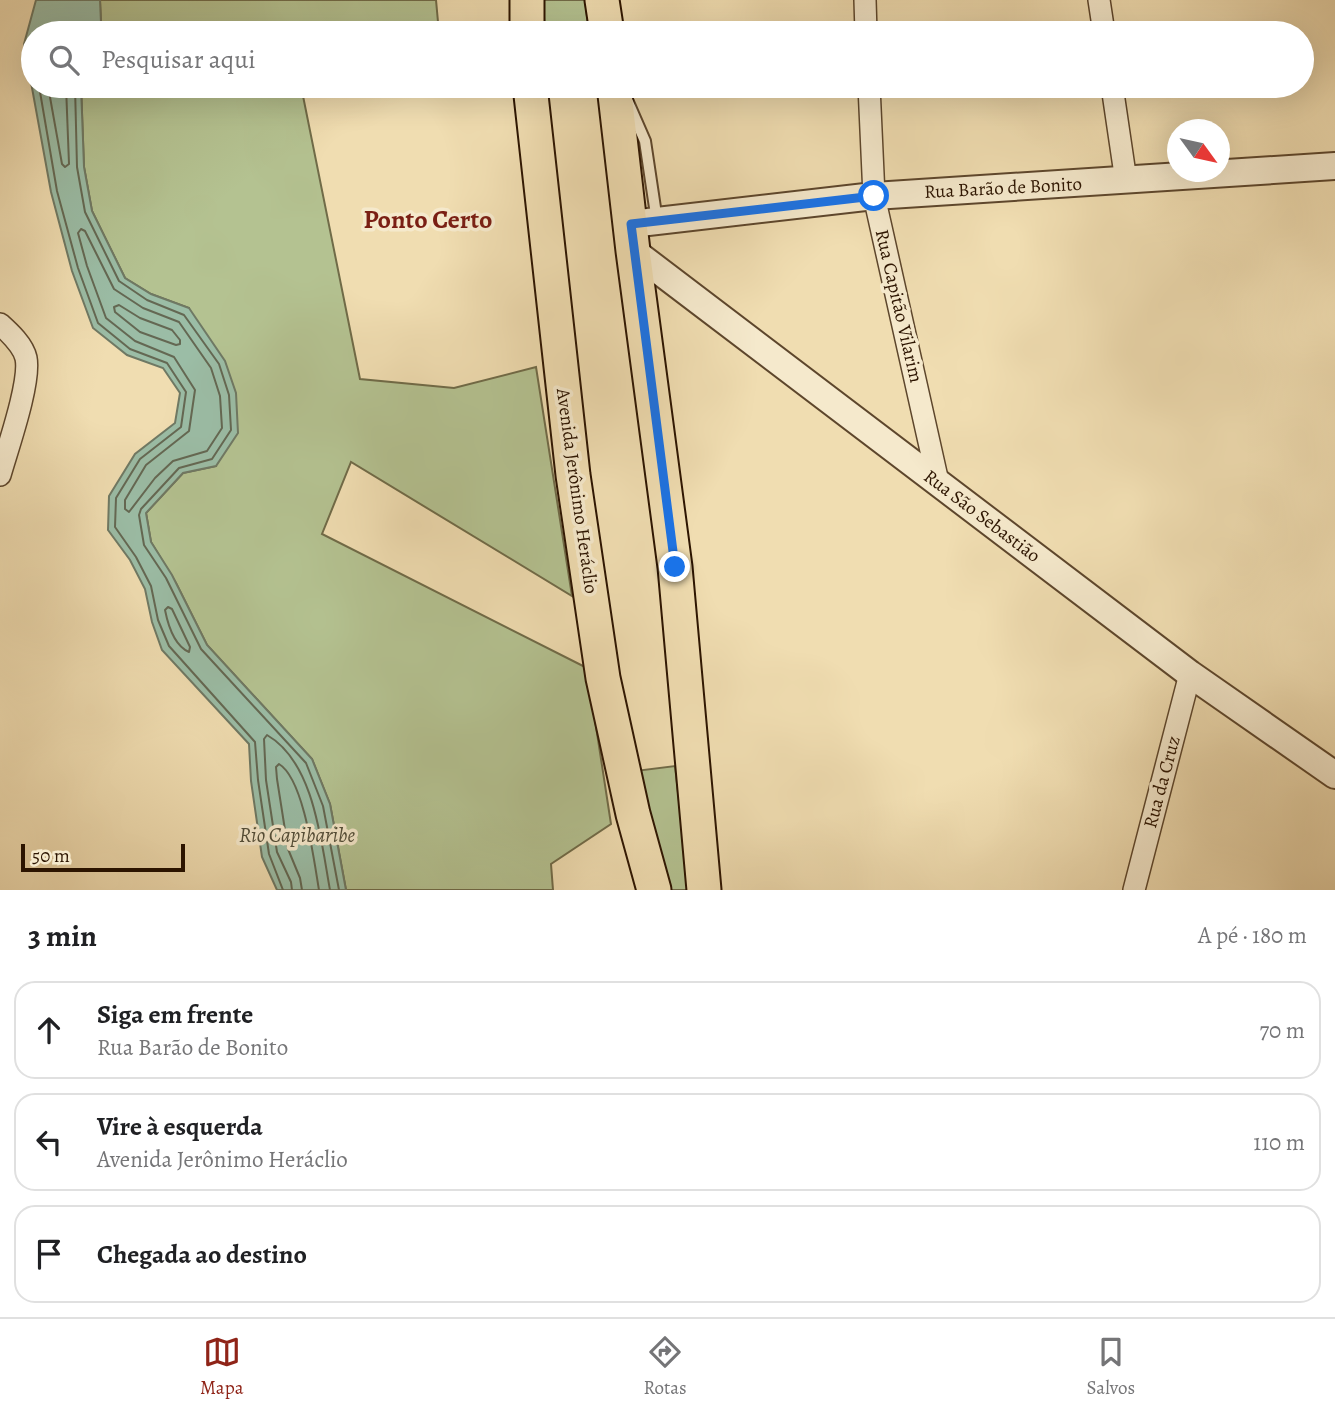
<!DOCTYPE html>
<html lang="pt">
<head>
<meta charset="utf-8">
<style>
	:root { --surface:#fff; --page:#f2f2f2; --text:#202124; --muted:#757577; --line:#e0e0e0; --accent:#8f2418 }
	body { margin:0; font-family:Alegreya,serif; background:var(--page); color:var(--text) }
	.compass { position:absolute; left:1167px; top:119px; width:63px; height:63px; border-radius:50%; background:var(--surface); box-shadow:0 7px 28px #0002; rotate:123deg }
	.scale { position:absolute; left:21px; bottom:18px; width:164px; box-sizing:border-box; padding-left:7px; border:4px solid #2c1400; border-top:0; font-size:19px; line-height:24px; white-space:nowrap; color:#2c1400; -webkit-text-stroke:5px #f5e9cc; paint-order:stroke }
	.stop { position:absolute; width:21px; height:21px; margin:-16px; border:5px solid #1a73e8; border-radius:50%; background:#fff }
	.stop.end { background:#1a73e8; border-color:#fff; box-shadow:0 2px 7px #0008 }
	.list { margin:0; padding:0; list-style:none }
	h2 { display:flex; justify-content:space-between; align-items:center; height:91px; margin:0; padding:0 28px; font-size:30px }
	h2 small { font-size:23px; font-weight:400; color:var(--muted) }
	.list li { display:grid; grid-template-columns:46px 1fr auto; gap:21px; align-items:center; box-sizing:border-box; height:98px; margin:0 14px 14px; padding:0 14px; border:2px solid var(--line); border-radius:21px }
	.list b { display:block; font-size:26px; white-space:nowrap }
	.list p { margin:0; font-size:23px; white-space:nowrap; color:var(--muted) }
	.list em { font-size:23px; font-style:normal; color:var(--muted) }
	.icon { flex:none; width:38px; height:38px; fill:none; stroke:currentColor; stroke-width:2; stroke-linecap:round; stroke-linejoin:round }
	.map { position:relative; flex:none; width:1335px; height:890px; overflow:hidden }
	.search { position:absolute; background:var(--surface); box-shadow:0 7px 28px #0002; left:21px; right:21px; top:21px; height:77px; display:flex; align-items:center; gap:18px; box-sizing:border-box; padding:0 24px; border-radius:38px; color:var(--muted); font-size:26px }
	.sheet { height:427px; background:var(--surface) }
	nav { display:flex; justify-content:space-around; align-items:center; box-sizing:border-box; height:98px; border-top:2px solid var(--line); background:var(--surface); font-size:19px; color:var(--muted) }
	nav a { display:grid; justify-items:center; gap:4px }
	nav .on { color:var(--accent) }
	.map>svg:first-child { display:block }
</style>
</head>
<body>
<div class="map">
<svg width="1335" height="890" viewBox="0 0 1335 890">
	<rect width="100%" height="100%" fill="#f0ddb1"/>
	<filter id="stains"><feTurbulence type="fractalNoise" baseFrequency=".00286" numOctaves="4"/><feColorMatrix values="0 0 0 0 .2 0 0 0 0 .09 0 0 0 0 .02 0 0 0 .5 -.17"/></filter>
	<radialGradient id="worn" r=".72"><stop offset=".6" stop-color="#630" stop-opacity="0"/><stop offset="1" stop-color="#630" stop-opacity=".3"/></radialGradient>
	<g fill="#b4c291" stroke="#706b48" stroke-width="2">
		<polygon points="100,0 436,0 439,33 91,33 101,23"/>
		<polygon points="543,0 585,0 589,33 545,33"/>
		<polygon points="81,86 301,86 360,379 454,388 536,367 572,596 351,462 322,534 587,668 611,824 551,864 553,890 346,890 330,804 312,759 207,645 176,583 151,542 146,513 183,473 216,466 189,308 151,294 125,278 92,211 84,167"/>
		<polygon points="675,766 689,890 662,890 635,771"/>
	</g>
	<polygon fill="#9bbda6" stroke="#6f7964" stroke-width="2" points="36,0 100,0 101,23 91,33 33,33 33,86 81,86 84,167 92,211 125,278 151,294 189,308 225,361 236,393 238,433 216,466 183,473 146,513 151,542 172,575 207,645 312,759 330,804 346,890 277,890 262,857 251,781 249,744 162,650 152,622 145,589 130,560 108,530 109,496 135,454 175,423 180,393 163,368 127,355 93,328 72,271 51,192 24,44"/>
	<g fill="none" stroke-linecap="round" stroke-linejoin="round">
		<g stroke="#646853" stroke-width="2">
			<polyline points="39,86 57,191 78,268 98,323 130,349 167,363 186,392 181,427 140,459 116,498 115,527 136,557 151,586 158,620 169,646 255,742 258,780 269,854 283,890"/>
			<polyline points="48,86 62,164 65,167 69,164 66,86"/>
			<polyline points="75,86 77,167 85,212 119,281 147,300 184,315 219,364 229,395 231,430 212,459 179,468 141,509 139,515 144,545 166,578 201,649 306,763 323,806 339,890"/>
			<polygon points="81,229 85,231 114,289 143,308 179,322 211,368 220,396 222,428 207,451 173,461 155,478 129,512 125,509 125,500 146,465 189,431 195,390 174,357 135,341 106,318 87,266 78,233"/>
			<polygon points="119,305 140,318 172,330 180,340 180,344 176,345 140,332 115,312 114,307"/>
			<path d="M 168,607 L 172,609 L 190,647 L 189,652 C 175,646 168,625 165,610 Z"/>
			<path d="M 292,890 L 291,882 L 277,852 L 266,780 L 264,739 L 267,735 C 314,762 321,841 330,890"/>
			<path d="M 302,890 L 300,878 L 288,849 L 277,779 L 276,767 L 279,764 C 304,779 314,861 319,890"/>
		</g>
		<defs>
			<polyline id="service" points="628,102 645,141 657,221"/>
			<g id="minor">
				<polyline points="865,0 866,33"/>
				<polyline points="1099,0 1104,33"/>
				<polyline points="869,86 874,196 938,482"/>
				<polyline points="1112,86 1126,181"/>
				<path d="M 0,324 C 10,333 23,345 26,358 C 31,382 7,450 0,475"/>
				<polyline points="1134,890 1190,674"/>
			</g>
			<g id="tertiary">
				<polyline points="631,224 874,196 1335,166"/>
				<polyline points="633,251 1190,674 1335,775"/>
			</g>
			<g id="primary">
				<polyline points="527,0 527,33"/>
				<polyline points="602,0 607,33"/>
				<polyline points="530,86 573,475 603,678 633,814 654,890"/>
				<polyline points="614,86 633,251 675,567 704,890"/>
			</g>
		</defs>
		<use href="#service" stroke="#5d462c" stroke-width="14"/>
		<use href="#minor" stroke="#5d462c" stroke-width="24"/>
		<use href="#tertiary" stroke="#5d462c" stroke-width="30"/>
		<use href="#primary" stroke="#2c1400" stroke-width="37"/>
		<use href="#service" stroke="#f5e9cc" stroke-width="10"/>
		<use href="#minor" stroke="#f5e9cc" stroke-width="21"/>
		<use href="#tertiary" stroke="#f5e9cc" stroke-width="26"/>
		<use href="#primary" stroke="#f0ddb1" stroke-width="33"/>
	</g>
	<g fill="none" stroke-linecap="round" stroke-linejoin="round">
		<polyline stroke="#1a73e8" stroke-width="9" points="675,567 631,224 874,196"/>
	</g>
	<g text-anchor="middle" dominant-baseline="central" stroke-width="7" stroke-linejoin="round" paint-order="stroke">
		<g font-size="19" fill="#2c1400" stroke="#f5e9cc">
			<text transform="translate(1003 188) rotate(-3)">Rua Barão de Bonito</text>
			<text transform="translate(899 306) rotate(77)">Rua Capitão Vilarim</text>
			<text transform="translate(577 491) rotate(82)">Avenida Jerônimo Heráclio</text>
			<text transform="translate(982 516) rotate(37)">Rua São Sebastião</text>
			<text transform="translate(1162 782) rotate(-75)">Rua da Cruz</text>
		</g>
		<g font-size="21" font-style="italic" fill="#534f3a" stroke="#f5e9cc">
			<text x="297" y="835">Rio Capibaribe</text>
		</g>
		<g font-size="26" font-weight="bold" fill="#7a1f14" stroke="#f5e9cc">
			<text x="428" y="219">Ponto Certo</text>
		</g>
	</g>
	<rect width="100%" height="100%" filter="url(#stains)"/>
	<rect width="100%" height="100%" fill="url(#worn)"/>
</svg>
<svg class="compass" viewBox="-18 -18 36 36"><path d="M0-13l5 13h-10z" fill="#e53935"/><path d="M0 13l5-13h-10z" fill="#757577"/></svg>
<div class="scale">50 m</div>
<div class="stop" style="left:874px;top:196px"></div>
<div class="stop end" style="left:675px;top:567px"></div>
<div class="search"><svg class="icon" aria-label="search" viewBox="0 0 24 24"><circle cx="10" cy="10" r="6"/><path d="M15 15l6 6"/></svg>Pesquisar aqui</div>
</div>
<section class="sheet">
<h2>3 min<small>A pé · 180 m</small></h2>
<ul class="list">
<li><svg class="icon" aria-label="ahead" viewBox="0 0 24 24"><path d="M12 20V5M6 11l6-6 6 6"/></svg><div><b>Siga em frente</b><p>Rua Barão de Bonito</p></div><em>70 m</em></li>
<li><svg class="icon" aria-label="left" viewBox="0 0 24 24"><path d="M17 20v-9H6M10 6l-5 5 5 5"/></svg><div><b>Vire à esquerda</b><p>Avenida Jerônimo Heráclio</p></div><em>110 m</em></li>
<li><svg class="icon" aria-label="arrive" viewBox="0 0 24 24"><path d="M6 21V4h12l-3 4 3 4H6"/></svg><div><b>Chegada ao destino</b></div></li>
</ul>
</section>
<nav>
<a class="on"><svg class="icon" aria-label="map" viewBox="0 0 24 24"><path d="M3 6l6-2 6 2 6-2v14l-6 2-6-2-6 2zM9 4v14M15 6v14"/></svg>Mapa</a>
<a><svg class="icon" aria-label="directions" viewBox="0 0 24 24"><path d="M12 3l9 9-9 9-9-9zM9 14v-3h6M13 9l2 2-2 2"/></svg>Rotas</a>
<a><svg class="icon" aria-label="saved" viewBox="0 0 24 24"><path d="M7 4h10v16l-5-4-5 4z"/></svg>Salvos</a>
</nav>
</body>
</html>
